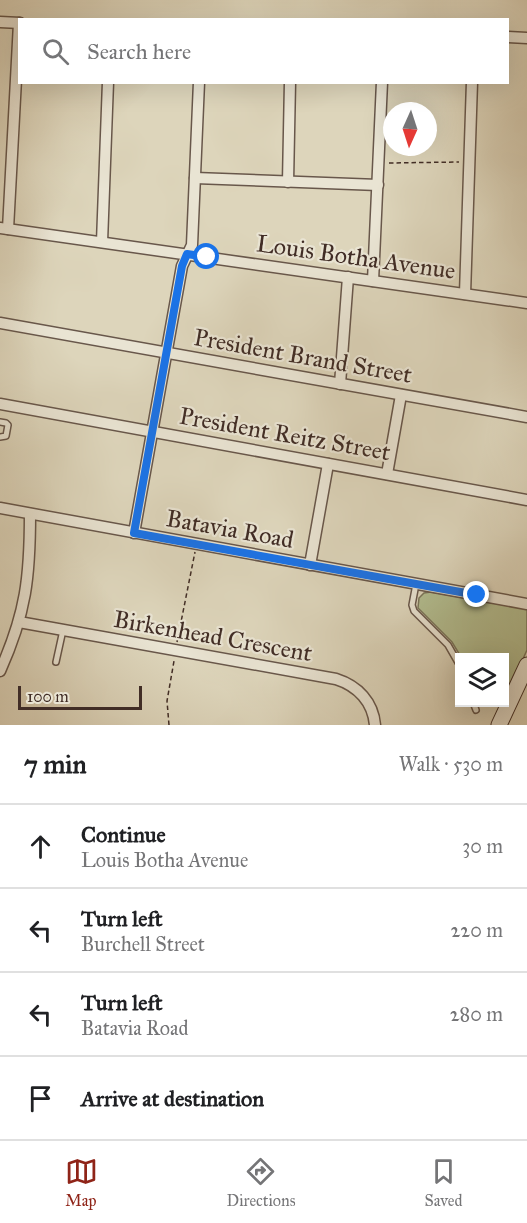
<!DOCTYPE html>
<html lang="en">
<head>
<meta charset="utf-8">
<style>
	:root { --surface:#fff; --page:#f2f2f2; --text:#202124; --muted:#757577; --line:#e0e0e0; --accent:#8f2418 }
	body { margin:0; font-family:"IM FELL Great Primer",serif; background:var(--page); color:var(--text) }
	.controls { position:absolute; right:18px; bottom:18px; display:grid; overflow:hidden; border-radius:0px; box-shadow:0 6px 24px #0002 }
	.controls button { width:54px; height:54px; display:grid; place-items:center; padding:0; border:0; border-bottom:2px solid var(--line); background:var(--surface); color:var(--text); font:30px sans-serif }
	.compass { position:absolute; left:383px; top:102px; width:54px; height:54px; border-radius:50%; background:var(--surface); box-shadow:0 6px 24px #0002; rotate:183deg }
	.scale { position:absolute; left:18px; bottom:15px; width:124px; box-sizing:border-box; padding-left:6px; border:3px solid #412d26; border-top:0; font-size:16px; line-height:21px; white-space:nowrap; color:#412d26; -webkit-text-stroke:4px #e9e4d3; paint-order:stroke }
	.stop { position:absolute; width:18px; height:18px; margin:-14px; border:4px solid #1a73e8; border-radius:50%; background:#fff }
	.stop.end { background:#1a73e8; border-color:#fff; box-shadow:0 2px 6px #0008 }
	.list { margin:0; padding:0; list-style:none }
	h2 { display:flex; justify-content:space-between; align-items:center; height:78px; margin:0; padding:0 24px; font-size:26px }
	h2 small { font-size:20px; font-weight:400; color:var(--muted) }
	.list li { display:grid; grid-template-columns:39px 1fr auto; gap:18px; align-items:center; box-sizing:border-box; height:84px; padding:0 24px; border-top:2px solid var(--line) }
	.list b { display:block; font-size:22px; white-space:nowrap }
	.list p { margin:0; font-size:20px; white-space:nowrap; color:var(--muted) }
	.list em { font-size:20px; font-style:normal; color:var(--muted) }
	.icon { flex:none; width:33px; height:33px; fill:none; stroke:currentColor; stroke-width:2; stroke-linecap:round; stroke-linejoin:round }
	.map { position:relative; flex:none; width:527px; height:725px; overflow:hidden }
	.search { position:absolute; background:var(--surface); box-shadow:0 6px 24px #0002; left:18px; right:18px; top:18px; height:66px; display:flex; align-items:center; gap:15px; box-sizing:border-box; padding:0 21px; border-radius:0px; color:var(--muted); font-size:22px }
	.sheet { height:414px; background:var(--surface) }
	nav { display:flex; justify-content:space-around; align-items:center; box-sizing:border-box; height:84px; border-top:2px solid var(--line); background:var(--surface); font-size:16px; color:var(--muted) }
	nav a { display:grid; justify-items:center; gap:3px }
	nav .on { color:var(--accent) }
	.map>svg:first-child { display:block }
</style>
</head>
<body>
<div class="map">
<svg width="527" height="725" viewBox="0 0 527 725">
	<rect width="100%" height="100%" fill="#ddd5bb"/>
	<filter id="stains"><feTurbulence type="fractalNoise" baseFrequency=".00333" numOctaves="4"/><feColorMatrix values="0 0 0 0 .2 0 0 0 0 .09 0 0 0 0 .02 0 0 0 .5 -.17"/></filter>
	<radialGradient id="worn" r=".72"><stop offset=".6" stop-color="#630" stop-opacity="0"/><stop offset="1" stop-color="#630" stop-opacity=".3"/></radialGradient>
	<polygon fill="#b2bd90" stroke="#7a755b" stroke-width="1.5" points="431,592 527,609 527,650 505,699 504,658 461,657 452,642 418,608 419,598 424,593"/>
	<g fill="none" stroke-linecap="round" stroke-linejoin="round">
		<defs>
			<g id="lane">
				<polyline points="0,422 6,423 8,425 6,436 0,437"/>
				<polyline points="416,584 412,605 414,611 448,645 460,666"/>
				<polyline points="56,662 63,630"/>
				<polyline points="473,702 476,710"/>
			</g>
			<g id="street">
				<polyline points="0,22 20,23"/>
				<polyline points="508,37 527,38"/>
				<polyline points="195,178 378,185"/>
				<polyline points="288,182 290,82"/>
				<polyline points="0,228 527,303"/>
				<polyline points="8,229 19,23"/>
				<polyline points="102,242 108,82"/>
				<polyline points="373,281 382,82"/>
				<polyline points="465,294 472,82"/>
				<polyline points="0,323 527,417"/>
				<polyline points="340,384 348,277"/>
				<polyline points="0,404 527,500"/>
				<polyline points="387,474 401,395"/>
				<polyline points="0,508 527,604"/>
				<polyline points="134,533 182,266 192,245 199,82"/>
				<polyline points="310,565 328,464"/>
				<path d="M 19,622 L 336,679 C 358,686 373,702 375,725"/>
				<path d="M 0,671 C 26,613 30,577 30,514"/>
			</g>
			<polyline id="secondary" points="499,725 527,665"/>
		</defs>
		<use href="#lane" stroke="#68574b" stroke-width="8"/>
		<use href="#street" stroke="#68574b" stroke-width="13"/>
		<use href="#secondary" stroke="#412d26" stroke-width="17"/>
		<g stroke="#412d26" stroke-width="1.5" stroke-dasharray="4.5 3" stroke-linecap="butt">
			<polyline points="389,163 459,162"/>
			<polyline points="177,642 195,552"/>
			<polyline points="169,725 167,701 174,661"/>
		</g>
		<use href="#lane" stroke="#e9e4d3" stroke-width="5"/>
		<use href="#street" stroke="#e9e4d3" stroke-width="10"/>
		<use href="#secondary" stroke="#e9e4d3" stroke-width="15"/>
	</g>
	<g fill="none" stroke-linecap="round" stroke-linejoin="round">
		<polyline stroke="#1a73e8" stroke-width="8" points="207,257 187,254 182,266 134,533 477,595"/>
	</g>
	<g text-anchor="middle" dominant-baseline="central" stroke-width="4.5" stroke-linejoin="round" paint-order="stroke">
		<g font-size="24" fill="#412d26" stroke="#e9e4d3">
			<text transform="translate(356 257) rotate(8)">Louis Botha Avenue</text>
			<text transform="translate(303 356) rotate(10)">President Brand Street</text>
			<text transform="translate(285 434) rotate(10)">President Reitz Street</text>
			<text transform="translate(230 529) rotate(10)">Batavia Road</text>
			<text transform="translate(213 636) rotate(10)">Birkenhead Crescent</text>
		</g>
	</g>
	<rect width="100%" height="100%" filter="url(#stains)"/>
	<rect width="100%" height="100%" fill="url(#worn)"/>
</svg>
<div class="controls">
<button><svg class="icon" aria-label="layers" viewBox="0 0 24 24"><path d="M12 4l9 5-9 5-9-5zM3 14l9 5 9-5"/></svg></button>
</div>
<svg class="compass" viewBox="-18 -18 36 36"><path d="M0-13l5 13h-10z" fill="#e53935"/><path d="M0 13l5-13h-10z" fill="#757577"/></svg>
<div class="scale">100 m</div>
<div class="stop" style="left:207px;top:257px"></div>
<div class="stop end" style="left:477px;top:595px"></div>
<div class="search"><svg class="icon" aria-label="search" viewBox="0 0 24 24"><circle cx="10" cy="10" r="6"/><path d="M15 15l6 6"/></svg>Search here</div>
</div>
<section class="sheet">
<h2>7 min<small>Walk · 530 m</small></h2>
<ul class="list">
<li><svg class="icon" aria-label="ahead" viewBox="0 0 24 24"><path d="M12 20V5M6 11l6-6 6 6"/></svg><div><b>Continue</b><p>Louis Botha Avenue</p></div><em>30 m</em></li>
<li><svg class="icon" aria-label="left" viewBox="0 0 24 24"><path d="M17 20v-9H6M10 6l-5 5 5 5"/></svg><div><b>Turn left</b><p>Burchell Street</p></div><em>220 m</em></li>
<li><svg class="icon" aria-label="left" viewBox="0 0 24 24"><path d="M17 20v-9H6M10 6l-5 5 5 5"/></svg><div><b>Turn left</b><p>Batavia Road</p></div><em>280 m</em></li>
<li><svg class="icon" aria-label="arrive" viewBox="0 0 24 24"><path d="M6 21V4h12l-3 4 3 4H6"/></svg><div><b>Arrive at destination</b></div></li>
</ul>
</section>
<nav>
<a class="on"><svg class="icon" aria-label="map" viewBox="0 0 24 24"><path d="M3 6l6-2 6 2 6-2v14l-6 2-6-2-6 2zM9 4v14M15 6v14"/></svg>Map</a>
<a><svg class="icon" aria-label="directions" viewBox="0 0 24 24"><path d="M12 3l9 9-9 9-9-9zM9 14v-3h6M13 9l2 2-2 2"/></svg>Directions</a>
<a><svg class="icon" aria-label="saved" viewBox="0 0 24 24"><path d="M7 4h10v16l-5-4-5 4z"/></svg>Saved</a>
</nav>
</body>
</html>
